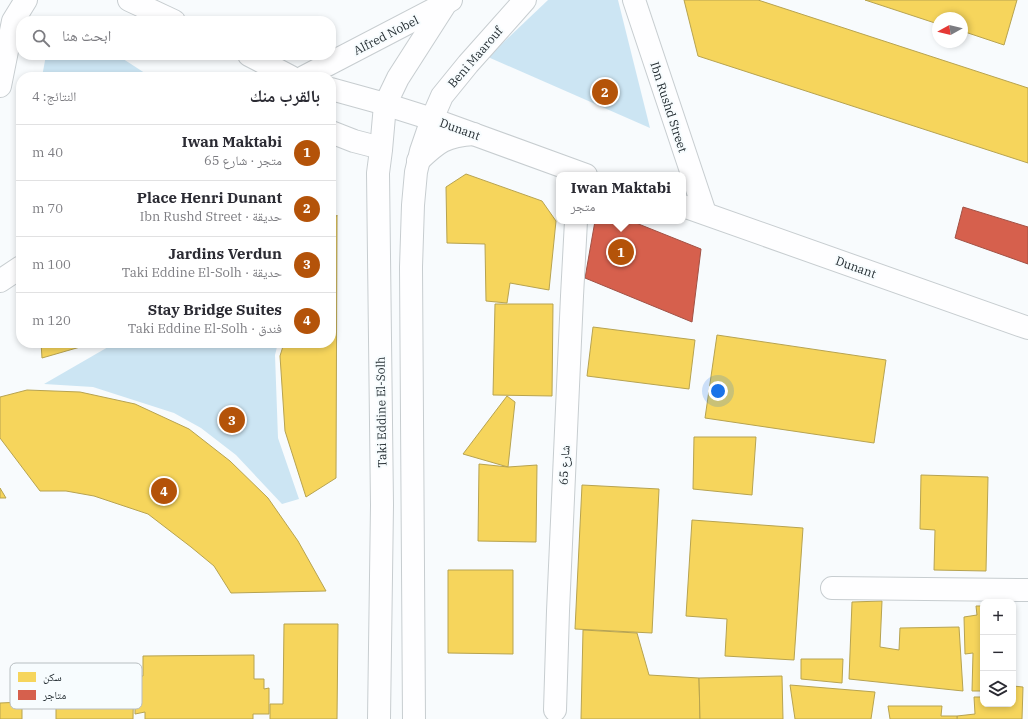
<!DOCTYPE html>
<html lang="ar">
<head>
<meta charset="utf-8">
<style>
	:root { --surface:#fff; --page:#f7f7f7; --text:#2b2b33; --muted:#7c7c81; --line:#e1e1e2; --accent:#b45309 }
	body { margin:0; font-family:"IBM Plex Serif","Noto Naskh Arabic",serif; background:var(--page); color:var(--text); direction:rtl }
	.controls { position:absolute; right:12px; bottom:12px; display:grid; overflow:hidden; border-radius:8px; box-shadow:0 2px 6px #0003 }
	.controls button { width:36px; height:36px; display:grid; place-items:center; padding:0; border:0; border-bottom:1px solid var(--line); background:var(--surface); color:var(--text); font:20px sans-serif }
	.compass { position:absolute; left:932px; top:12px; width:36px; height:36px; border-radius:50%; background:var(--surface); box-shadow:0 2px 6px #0003; rotate:262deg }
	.you { position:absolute; left:718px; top:391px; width:14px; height:14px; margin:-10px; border:3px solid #fff; border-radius:50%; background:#1a73e8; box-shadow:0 0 0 6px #1a73e833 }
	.badge { display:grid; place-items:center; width:26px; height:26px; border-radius:50%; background:var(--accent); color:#fff; font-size:13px; font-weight:700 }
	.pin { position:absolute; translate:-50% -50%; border:2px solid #fff; box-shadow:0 1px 4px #0006 }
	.popup { position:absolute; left:556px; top:172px; width:130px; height:52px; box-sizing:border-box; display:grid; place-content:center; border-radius:8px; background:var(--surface); filter:drop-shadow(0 1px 3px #0005); font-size:13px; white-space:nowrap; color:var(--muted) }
	.popup b { font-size:15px; color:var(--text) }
	.popup::after { content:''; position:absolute; left:50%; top:100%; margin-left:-8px; border:8px solid transparent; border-top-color:var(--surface) }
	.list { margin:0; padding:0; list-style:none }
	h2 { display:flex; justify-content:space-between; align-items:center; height:52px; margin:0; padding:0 16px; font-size:17px }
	h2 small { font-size:13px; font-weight:400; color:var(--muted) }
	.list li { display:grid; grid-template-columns:26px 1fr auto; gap:12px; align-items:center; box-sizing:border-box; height:56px; padding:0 16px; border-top:1px solid var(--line) }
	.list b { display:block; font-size:15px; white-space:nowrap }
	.list p { margin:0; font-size:13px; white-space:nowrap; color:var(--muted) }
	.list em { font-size:13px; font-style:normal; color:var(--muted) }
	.icon { flex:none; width:22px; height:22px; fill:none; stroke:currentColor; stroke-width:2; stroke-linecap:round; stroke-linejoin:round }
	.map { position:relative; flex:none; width:1028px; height:719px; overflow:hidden; direction:ltr }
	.search { position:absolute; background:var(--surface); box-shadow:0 2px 6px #0003; left:16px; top:16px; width:320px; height:44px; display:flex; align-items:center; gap:10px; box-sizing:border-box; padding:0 14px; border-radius:16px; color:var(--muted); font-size:15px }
	.panel { position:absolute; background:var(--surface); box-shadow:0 2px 6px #0003; left:16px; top:72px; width:320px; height:276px; border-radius:16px; direction:rtl }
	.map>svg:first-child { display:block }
</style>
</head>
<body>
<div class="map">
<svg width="1028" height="719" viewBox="0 0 1028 719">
	<rect width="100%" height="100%" fill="#f8fbfd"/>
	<g fill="#cce5f3">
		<polygon points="548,0 618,0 650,128 488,57"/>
		<polygon points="46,55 117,55 151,77 42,77"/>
		<polygon points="115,343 278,343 275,355 278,438 299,499 282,504 236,455 201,428 174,413 93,387 44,384"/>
	</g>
	<g fill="#f6d55c" stroke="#b7a350">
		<polygon points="684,0 758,0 1028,88 1028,163 698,56"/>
		<polygon points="865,0 1017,0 1004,45 962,31 962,18 938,18 938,24"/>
		<polygon points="466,174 542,201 556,221 549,290 510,283 507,303 486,301 485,244 447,243 446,187"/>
		<polygon points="337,215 336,478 306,497 285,431 280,356 284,343 331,343 331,225"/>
		<polygon points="495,304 553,304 552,396 493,395"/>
		<polygon points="593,327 695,340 689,389 587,376"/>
		<polygon points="717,335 886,360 874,443 705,418"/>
		<polygon points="41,343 94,343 42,358"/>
		<polygon points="27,390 80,392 135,404 189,429 230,461 268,498 298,541 326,591 231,593 214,566 191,547 148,514 94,496 66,491 40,491 0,438 0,397"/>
		<polygon points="507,396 515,402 508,467 463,454"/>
		<polygon points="694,437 756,437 752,495 693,489"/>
		<polygon points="479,464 508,467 537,465 536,542 478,541"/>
		<polygon points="921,475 988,477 986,571 934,570 935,530 920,529"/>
		<polygon points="582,485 659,489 652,633 575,629"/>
		<polygon points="0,488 6,498 0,498"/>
		<polygon points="692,520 803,528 794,660 725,656 727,619 686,616"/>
		<polygon points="448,570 513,570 513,654 448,653"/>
		<polygon points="882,601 880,647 899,650 900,628 959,627 963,691 849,679 852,602"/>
		<polygon points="976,606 983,606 983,691 972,691 973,653 965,654 964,617 977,615"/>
		<polygon points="284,624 338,624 337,719 270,719 270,704 283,704"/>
		<polygon points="583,630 637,633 649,675 699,678 700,719 581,719"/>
		<polygon points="254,655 254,679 264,679 264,689 269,688 269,714 253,714 253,719 145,719 145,712 135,714 135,676 143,676 143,656"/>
		<polygon points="801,659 843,659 842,683 801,679"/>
		<polygon points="56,664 134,665 133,719 56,719"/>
		<polygon points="782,676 783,719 700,719 699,678"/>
		<polygon points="790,685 875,692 871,719 795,719"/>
		<polygon points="1013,686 1023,687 1022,719 957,719 957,716 975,714 974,697 983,697 983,704 1013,704"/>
		<polygon points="22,702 22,719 0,719 0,703"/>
		<polygon points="888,706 942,706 941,716 957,716 957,719 890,719"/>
	</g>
	<g fill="#d6604d" stroke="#a15145">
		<polygon points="963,207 1028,227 1028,264 955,238"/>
		<polygon points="595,221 631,221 701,249 692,322 585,278"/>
	</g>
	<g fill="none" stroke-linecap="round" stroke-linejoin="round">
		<defs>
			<polyline id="pedestrian" points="832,588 1028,590"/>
			<g id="minor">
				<polyline points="634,0 705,213"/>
				<polyline points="0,86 13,21 26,0"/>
				<polyline points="555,710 558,611 572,296 576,221"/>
			</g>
			<g id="tertiary">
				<polyline points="129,0 174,21"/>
				<polyline points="249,55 291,77"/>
				<polyline points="304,77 446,3"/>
				<polyline points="331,89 378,102 432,119 586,175"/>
				<polyline points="683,206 1028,328"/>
				<polyline points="0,281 21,267"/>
			</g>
			<g id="secondary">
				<polyline points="331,132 354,141 381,148"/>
				<path d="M 418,161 C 438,142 445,136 474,134"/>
				<polyline points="379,719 382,505 378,173 381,150 385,105 398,78 446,3 451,0"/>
				<polyline points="414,719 411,267 413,205 416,172 421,151 432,119 442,96 468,64 525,0"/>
			</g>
		</defs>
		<use href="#pedestrian" stroke="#c7cdd0" stroke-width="24"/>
		<use href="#minor" stroke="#c7cdd0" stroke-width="24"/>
		<use href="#tertiary" stroke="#c7cdd0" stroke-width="24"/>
		<use href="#secondary" stroke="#c7cdd0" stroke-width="24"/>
		<use href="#pedestrian" stroke="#fefeff" stroke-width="22"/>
		<use href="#minor" stroke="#fefeff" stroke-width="22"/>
		<use href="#tertiary" stroke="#fefeff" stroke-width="22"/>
		<use href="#secondary" stroke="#fefeff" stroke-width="22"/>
	</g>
	<g text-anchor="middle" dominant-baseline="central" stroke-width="4" stroke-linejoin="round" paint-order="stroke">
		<g font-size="12" fill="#252e33" stroke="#f7fcfe">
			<text transform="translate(386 35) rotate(-27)">Alfred Nobel</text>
			<text transform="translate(475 57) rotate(-49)">Beni Maarouf</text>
			<text transform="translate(669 107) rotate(72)">Ibn Rushd Street</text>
			<text transform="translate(460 129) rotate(20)">Dunant</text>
			<text transform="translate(856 267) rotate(20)">Dunant</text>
			<text transform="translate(381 412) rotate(-91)">Taki Eddine El-Solh</text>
			<text transform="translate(564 465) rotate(-87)">شارع 65</text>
		</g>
	</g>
	<rect x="10" y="663" width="132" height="46" rx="6" fill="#f7fcfe" stroke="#b8bec1" stroke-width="1"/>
	<rect x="18" y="672" width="18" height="10" fill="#f6d55c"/>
	<rect x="18" y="690" width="18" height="10" fill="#d6604d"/>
	<g font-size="11" fill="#252e33">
		<text x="43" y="681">سكن</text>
		<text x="43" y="699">متاجر</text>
	</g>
</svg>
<div class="controls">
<button>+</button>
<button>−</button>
<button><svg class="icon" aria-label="layers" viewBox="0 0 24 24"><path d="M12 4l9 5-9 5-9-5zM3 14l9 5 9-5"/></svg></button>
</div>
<svg class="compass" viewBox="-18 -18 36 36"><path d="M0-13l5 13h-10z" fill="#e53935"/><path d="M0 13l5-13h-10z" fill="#7c7c81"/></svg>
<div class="you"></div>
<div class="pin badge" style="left:621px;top:252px">1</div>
<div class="popup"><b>Iwan Maktabi</b>متجر</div>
<div class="pin badge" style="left:605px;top:92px">2</div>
<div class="pin badge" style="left:232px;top:420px">3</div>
<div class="pin badge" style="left:164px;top:491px">4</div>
<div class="search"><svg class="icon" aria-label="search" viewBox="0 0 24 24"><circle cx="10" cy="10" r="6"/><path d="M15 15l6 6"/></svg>ابحث هنا</div>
<section class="panel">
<h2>بالقرب منك<small>النتائج: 4</small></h2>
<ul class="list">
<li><span class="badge">1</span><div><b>Iwan Maktabi</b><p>متجر · شارع 65</p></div><em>40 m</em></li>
<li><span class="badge">2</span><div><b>Place Henri Dunant</b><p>حديقة · Ibn Rushd Street</p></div><em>70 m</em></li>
<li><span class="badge">3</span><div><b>Jardins Verdun</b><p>حديقة · Taki Eddine El-Solh</p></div><em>100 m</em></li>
<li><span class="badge">4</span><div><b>Stay Bridge Suites</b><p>فندق · Taki Eddine El-Solh</p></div><em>120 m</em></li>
</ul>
</section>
</div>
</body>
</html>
